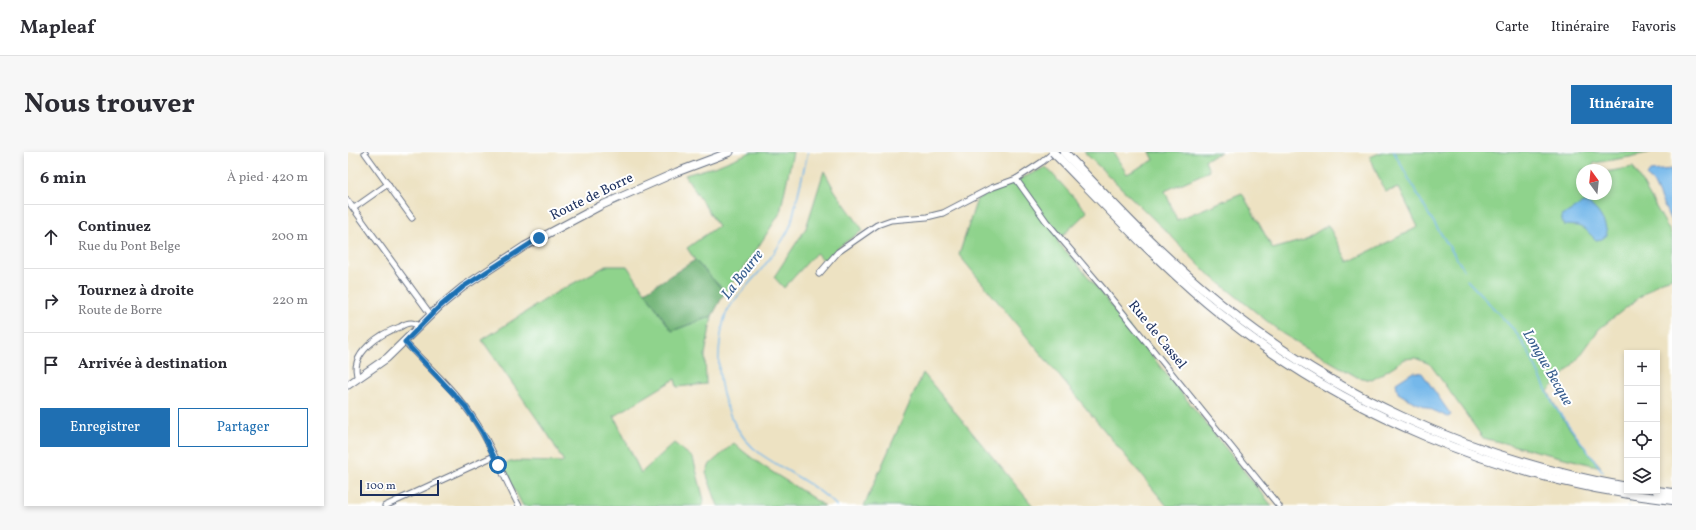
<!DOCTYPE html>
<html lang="fr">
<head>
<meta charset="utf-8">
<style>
	:root { --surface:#fff; --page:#f7f7f7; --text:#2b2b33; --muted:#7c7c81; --line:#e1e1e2; --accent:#1f6fb2 }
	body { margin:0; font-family:Vollkorn,serif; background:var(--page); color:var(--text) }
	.controls { position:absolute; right:12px; bottom:12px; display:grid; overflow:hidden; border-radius:0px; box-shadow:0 2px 6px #0003 }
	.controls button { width:36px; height:36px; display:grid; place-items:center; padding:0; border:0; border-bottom:1px solid var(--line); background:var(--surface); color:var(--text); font:20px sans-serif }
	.compass { position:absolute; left:1228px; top:12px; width:36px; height:36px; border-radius:50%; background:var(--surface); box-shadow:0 2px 6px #0003; rotate:345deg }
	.scale { position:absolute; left:12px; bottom:10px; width:79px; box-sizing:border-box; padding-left:4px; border:2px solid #1b2f5e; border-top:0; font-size:11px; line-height:14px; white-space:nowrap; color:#1b2f5e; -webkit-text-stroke:3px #fff; paint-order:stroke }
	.stop { position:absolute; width:12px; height:12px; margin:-9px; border:3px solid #1f6fb2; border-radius:50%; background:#fff }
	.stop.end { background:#1f6fb2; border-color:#fff; box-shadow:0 1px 4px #0008 }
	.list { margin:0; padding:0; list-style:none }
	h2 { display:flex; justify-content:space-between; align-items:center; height:52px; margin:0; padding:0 16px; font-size:17px }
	h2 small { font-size:13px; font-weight:400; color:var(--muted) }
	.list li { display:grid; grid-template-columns:26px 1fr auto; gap:12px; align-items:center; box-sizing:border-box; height:64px; padding:0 16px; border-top:1px solid var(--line) }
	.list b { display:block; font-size:15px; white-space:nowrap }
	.list p { margin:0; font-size:13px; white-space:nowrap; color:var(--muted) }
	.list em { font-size:13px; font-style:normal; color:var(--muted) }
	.actions { display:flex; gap:8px; padding:12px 16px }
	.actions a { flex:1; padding:9px 0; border:1px solid var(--accent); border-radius:0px; text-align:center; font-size:14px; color:var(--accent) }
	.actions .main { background:var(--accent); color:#fff }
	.icon { flex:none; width:22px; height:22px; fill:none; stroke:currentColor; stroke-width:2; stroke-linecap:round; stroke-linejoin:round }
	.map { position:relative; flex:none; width:1324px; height:354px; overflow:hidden; border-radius:0px }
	header { display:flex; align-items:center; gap:24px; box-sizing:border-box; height:56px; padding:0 20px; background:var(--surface); border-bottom:1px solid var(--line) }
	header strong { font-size:19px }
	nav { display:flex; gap:22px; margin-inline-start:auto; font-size:14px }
	.intro { display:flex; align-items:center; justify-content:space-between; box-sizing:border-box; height:96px; padding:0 24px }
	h1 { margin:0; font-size:28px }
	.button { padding:10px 18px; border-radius:0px; background:var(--accent); color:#fff; font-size:14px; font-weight:700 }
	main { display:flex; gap:24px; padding:0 24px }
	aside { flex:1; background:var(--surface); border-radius:0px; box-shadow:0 2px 6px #0003 }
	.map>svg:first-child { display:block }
</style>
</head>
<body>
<header>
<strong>Mapleaf</strong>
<nav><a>Carte</a><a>Itinéraire</a><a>Favoris</a></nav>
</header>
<div class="intro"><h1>Nous trouver</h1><a class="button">Itinéraire</a></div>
<main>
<aside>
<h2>6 min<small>À pied · 420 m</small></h2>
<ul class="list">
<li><svg class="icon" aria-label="ahead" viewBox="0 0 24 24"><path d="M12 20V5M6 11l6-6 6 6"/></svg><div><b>Continuez</b><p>Rue du Pont Belge</p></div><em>200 m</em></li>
<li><svg class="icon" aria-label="right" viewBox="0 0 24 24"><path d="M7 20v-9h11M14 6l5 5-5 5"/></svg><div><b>Tournez à droite</b><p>Route de Borre</p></div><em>220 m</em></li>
<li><svg class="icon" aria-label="arrive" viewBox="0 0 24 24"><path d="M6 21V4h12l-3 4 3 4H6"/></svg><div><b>Arrivée à destination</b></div></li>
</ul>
<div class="actions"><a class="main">Enregistrer</a><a>Partager</a></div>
</aside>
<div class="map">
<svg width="1324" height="354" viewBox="0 0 1324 354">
	<rect width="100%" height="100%" fill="#fff"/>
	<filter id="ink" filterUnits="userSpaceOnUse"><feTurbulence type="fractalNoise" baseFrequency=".025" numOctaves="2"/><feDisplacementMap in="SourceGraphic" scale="8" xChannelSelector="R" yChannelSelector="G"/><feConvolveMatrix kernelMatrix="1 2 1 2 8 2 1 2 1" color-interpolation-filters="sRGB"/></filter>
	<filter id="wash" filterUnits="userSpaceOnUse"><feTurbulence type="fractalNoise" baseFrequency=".012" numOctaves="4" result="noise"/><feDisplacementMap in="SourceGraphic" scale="16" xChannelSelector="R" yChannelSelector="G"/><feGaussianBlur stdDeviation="0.9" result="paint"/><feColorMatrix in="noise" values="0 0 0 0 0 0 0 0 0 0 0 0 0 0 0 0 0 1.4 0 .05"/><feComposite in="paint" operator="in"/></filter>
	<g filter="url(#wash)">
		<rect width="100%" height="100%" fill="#ede2c2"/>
		<g fill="#8fd38c" stroke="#558175">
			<polygon points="403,0 445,0 432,61 405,103 377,140 347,108 339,96 370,74 337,23 369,14"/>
			<path d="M 736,0 L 765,0 L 779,22 L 806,8 L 802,0 L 873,0 L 857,8 L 861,19 L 817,39 L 829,68 L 894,41 L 925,97 L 956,88 L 980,73 L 1000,110 L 1070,75 L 1051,36 L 1037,40 L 1022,5 L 1034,0 L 1303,0 L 1282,5 L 1246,11 L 1243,18 L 1234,18 L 1234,42 L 1258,42 L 1258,20 L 1285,15 L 1324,83 L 1324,126 L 1311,130 L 1251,177 L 1232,204 L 1212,227 L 1200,239 C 1212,267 1233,292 1253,315 L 1135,286 L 1082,212 L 1067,206 L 1057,207 L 1024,228 L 1009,225 L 935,182 L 858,120 L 821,82 Z"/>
			<polygon points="698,15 739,60 709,89 738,122 924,354 819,354 611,103 629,47"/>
			<polygon points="476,19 487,39 515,78 492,94 477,109 468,101 436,136 426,125 458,76"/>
			<polygon points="258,114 279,114 324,179 364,164 357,203 358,232 329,235 327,227 266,264 293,321 326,291 345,306 356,348 354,354 175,354 153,312 168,309 216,310 201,284 134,188 209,140"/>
			<polygon points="575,221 685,354 516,354"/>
			<path d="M 386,291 C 411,315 448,333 476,354 L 370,354 L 358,321 L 362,312 Z"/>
		</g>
		<polygon fill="#73b578" stroke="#47726b" points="347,108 377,140 364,164 324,179 297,140"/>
		<g fill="#75b8ea" stroke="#4874a4">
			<polygon points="1324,17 1324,66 1322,67 1305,30 1299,25 1302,19"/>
			<path d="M 1235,51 C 1247,51 1259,71 1259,83 L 1254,87 L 1248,88 L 1237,77 L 1230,74 L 1216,73 L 1214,69 L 1214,64 Z"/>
			<polygon points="1065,220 1074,221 1103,263 1100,265 1062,248 1050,241 1048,231"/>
		</g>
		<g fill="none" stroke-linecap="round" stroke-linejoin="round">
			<g stroke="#75b8ea" stroke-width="1.5">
				<path d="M 460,0 L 443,72 L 440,79 C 432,93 423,106 412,119 C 402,131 389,143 381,156 C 373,168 370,201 371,216 C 373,249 386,283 414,303 C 439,320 467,332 489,354"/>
				<polyline points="1046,0 1081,63 1116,118"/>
				<polyline points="1119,128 1167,179 1180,199 1205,252 1255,320"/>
				<polyline points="1280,354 1281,354"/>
			</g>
		</g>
	</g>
	<g filter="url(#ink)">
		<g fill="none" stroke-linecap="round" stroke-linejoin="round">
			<defs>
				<g id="minor">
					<polyline points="17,1 64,66"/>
					<polyline points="668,27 698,69 754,135 931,354"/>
					<polyline points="0,49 83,163"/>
					<polyline points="6,56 40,32"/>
					<polyline points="471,122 490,100 529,73 543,68 579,65 595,61 643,36 668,27 694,10 706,0"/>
					<path d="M 57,190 C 81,216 109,240 128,270 C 145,296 156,326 171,354"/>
					<path d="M 10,226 C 0,202 33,181 52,175 C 55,173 59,171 63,171 C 67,171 69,173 72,175"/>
					<polyline points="37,354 146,304"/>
				</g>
				<polyline id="secondary" points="0,233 39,206 92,154 115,135 177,94 252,54 329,20 382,0"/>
				<g id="trunk">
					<path d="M 716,0 C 761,47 805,95 855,137 C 976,241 1122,307 1279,335"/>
					<path d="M 709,4 C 758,54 806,106 859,151 C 991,262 1154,329 1324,348"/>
					<polyline points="1309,339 1324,341"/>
				</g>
			</defs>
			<use href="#minor" stroke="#646e81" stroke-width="7"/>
			<use href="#secondary" stroke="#646e81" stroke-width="9"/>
			<use href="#trunk" stroke="#646e81" stroke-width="10"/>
			<use href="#minor" stroke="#fff" stroke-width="5"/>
			<use href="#secondary" stroke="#fff" stroke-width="7"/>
			<use href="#trunk" stroke="#fff" stroke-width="8"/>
			<defs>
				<polyline id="trunk-bridge" points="705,0 709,4"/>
			</defs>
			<use href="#trunk-bridge" stroke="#646e81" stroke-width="10" stroke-linecap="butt"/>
			<use href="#trunk-bridge" stroke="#fff" stroke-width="8"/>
		</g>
	</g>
	<g fill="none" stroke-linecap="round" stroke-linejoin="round" filter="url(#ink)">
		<polyline stroke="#1f6fb2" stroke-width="5" points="150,313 134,280 117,254 57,190 89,157 115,135 191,86"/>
	</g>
	<g text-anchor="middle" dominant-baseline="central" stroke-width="4" stroke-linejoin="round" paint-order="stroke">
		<g font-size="14" fill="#1b2f5e" stroke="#fff">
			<text transform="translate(244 45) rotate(-26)">Route de Borre</text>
			<text transform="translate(809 183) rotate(51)">Rue de Cassel</text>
		</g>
		<g font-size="15" font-style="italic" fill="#3a5f8f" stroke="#fff">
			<text transform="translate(395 123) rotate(-52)">La Bourre</text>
			<text transform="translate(1199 216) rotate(60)">Longue Becque</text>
		</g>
	</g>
</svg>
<div class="controls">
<button>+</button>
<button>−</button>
<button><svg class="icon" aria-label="locate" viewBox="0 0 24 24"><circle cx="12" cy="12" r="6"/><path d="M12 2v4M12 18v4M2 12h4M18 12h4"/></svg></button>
<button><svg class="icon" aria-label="layers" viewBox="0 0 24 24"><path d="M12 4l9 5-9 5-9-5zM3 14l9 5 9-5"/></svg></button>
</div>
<svg class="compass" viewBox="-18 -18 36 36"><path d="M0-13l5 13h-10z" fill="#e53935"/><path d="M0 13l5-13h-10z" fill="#7c7c81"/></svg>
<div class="scale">100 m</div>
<div class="stop" style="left:150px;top:313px"></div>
<div class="stop end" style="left:191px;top:86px"></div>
</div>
</main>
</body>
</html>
